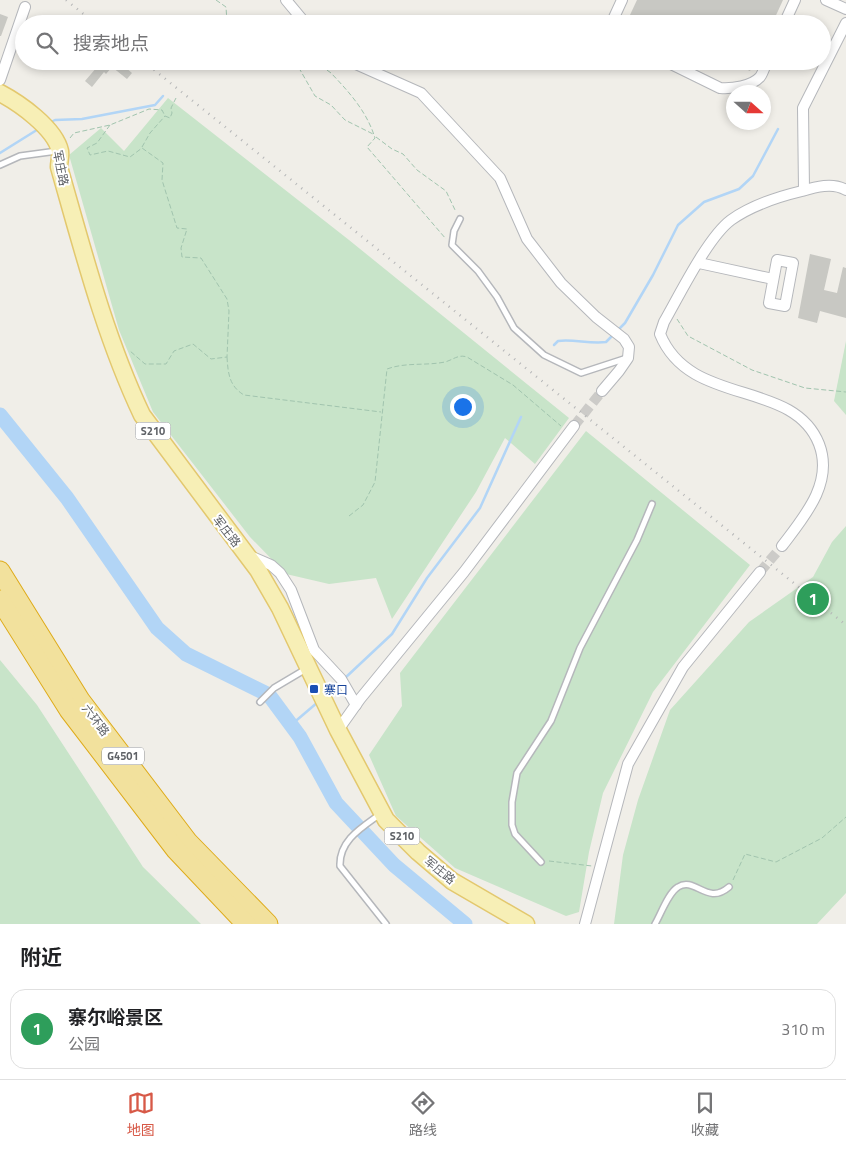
<!DOCTYPE html>
<html lang="zh">
<head>
<meta charset="utf-8">
<style>
	:root { --surface:#fff; --page:#f6f6f6; --text:#202124; --muted:#757577; --line:#e0e0e0; --accent:#d75947 }
	body { margin:0; font-family:"Titillium Web","Noto Sans SC",sans-serif; background:var(--page); color:var(--text) }
	.compass { position:absolute; left:726px; top:85px; width:45px; height:45px; border-radius:50%; background:var(--surface); box-shadow:0 2px 8px #0003; rotate:111deg }
	.you { position:absolute; left:462px; top:406px; width:18px; height:18px; margin:-12px; border:4px solid #fff; border-radius:50%; background:#1a73e8; box-shadow:0 0 0 8px #1a73e833 }
	.badge { display:grid; place-items:center; width:32px; height:32px; border-radius:50%; background:var(--accent); color:#fff; font-size:16px; font-weight:700 }
	.pin { position:absolute; translate:-50% -50%; border:2px solid #fff; box-shadow:0 1px 5px #0006 }
	.list { margin:0; padding:0; list-style:none }
	h2 { display:flex; justify-content:space-between; align-items:center; height:65px; margin:0; padding:0 20px; font-size:21px }
	h2 small { font-size:16px; font-weight:400; color:var(--muted) }
	.list li { display:grid; grid-template-columns:32px 1fr auto; gap:15px; align-items:center; box-sizing:border-box; height:80px; margin:0 10px 10px; padding:0 10px; border:1px solid var(--line); border-radius:15px }
	.list b { display:block; font-size:19px; white-space:nowrap }
	.list p { margin:0; font-size:16px; white-space:nowrap; color:var(--muted) }
	.list em { font-size:16px; font-style:normal; color:var(--muted) }
	.icon { flex:none; width:28px; height:28px; fill:none; stroke:currentColor; stroke-width:2; stroke-linecap:round; stroke-linejoin:round }
	.map { position:relative; flex:none; width:846px; height:924px; overflow:hidden }
	.search { position:absolute; background:var(--surface); box-shadow:0 2px 8px #0003; left:15px; right:15px; top:15px; height:55px; display:flex; align-items:center; gap:12px; box-sizing:border-box; padding:0 18px; border-radius:28px; color:var(--muted); font-size:19px }
	.sheet { height:155px; background:var(--surface) }
	nav { display:flex; justify-content:space-around; align-items:center; box-sizing:border-box; height:70px; border-top:1px solid var(--line); background:var(--surface); font-size:14px; color:var(--muted) }
	nav a { display:grid; justify-items:center; gap:2px }
	nav .on { color:var(--accent) }
	.map>svg:first-child { display:block }
</style>
</head>
<body>
<div class="map">
<svg width="846" height="924" viewBox="0 0 846 924">
	<rect width="100%" height="100%" fill="#f0eee8"/>
	<g fill="#c8e4c9">
		<polygon points="168,98 349,240 569,418 535,464 505,438 476,492 392,619 376,578 329,584 286,574 250,537 153,412 119,330 69,155 101,128 124,151"/>
		<polygon points="846,341 846,415 834,401"/>
		<polygon points="586,431 750,565 653,692 603,793 589,852 579,912 566,916 455,868 396,816 369,755 402,706 400,673"/>
		<polygon points="846,526 846,893 817,924 614,924 623,855 638,800 670,710 749,622 813,577 832,542"/>
		<polygon points="0,660 37,705 143,867 201,924 0,924"/>
	</g>
	<g fill="none" stroke-linecap="round" stroke-linejoin="round">
		<g stroke="#b2d5f6" stroke-width="2.5">
			<polyline points="49,123 55,120 82,119 155,105 163,96"/>
			<polyline points="0,153 40,128"/>
			<polyline points="618,330 625,323 653,275 678,225 704,202 739,189 753,176 778,129"/>
			<path d="M 554,345 L 558,341 C 574,339 589,344 606,342 L 614,334"/>
			<polyline points="345,678 392,634 427,578 480,508 521,417"/>
			<polyline points="328,693 341,682"/>
			<polyline points="291,725 318,702"/>
		</g>
		<polyline stroke="#b2d5f6" stroke-width="15" points="0,415 67,498 157,628 186,654 269,695 300,737 336,803 394,865 465,924"/>
	</g>
	<g fill="#c8c8c3">
		<polygon points="637,0 783,0 772,24 644,24 629,17"/>
		<polygon points="0,14 8,17 1,36 0,36"/>
		<polygon points="90,61 118,61 132,73 127,79 112,67 106,74 104,72 92,87 85,81 97,67"/>
		<polygon points="728,61 755,61 750,71"/>
		<polygon points="810,254 831,259 824,290 837,293 843,267 846,268 846,318 820,311 817,323 798,318"/>
	</g>
	<g fill="none" stroke-linecap="round" stroke-linejoin="round">
		<g stroke="#cccbc8" stroke-width="10" stroke-dasharray="10 5" stroke-linecap="butt">
			<polyline points="574,426 602,391"/>
			<polyline points="760,572 782,546"/>
		</g>
		<defs>
			<g id="lane">
				<polyline points="0,165 20,156 57,151"/>
				<polyline points="460,219 454,231 452,245 478,271 497,297 514,328 544,355 581,373 627,358"/>
				<polyline points="260,702 274,688 306,669"/>
				<path d="M 379,815 C 361,828 339,841 340,866 L 386,924"/>
				<polyline points="541,862 515,834 512,825 512,802 517,773 551,721 580,648 637,540 652,504"/>
				<path d="M 655,924 C 661,914 668,893 678,887 C 695,876 707,906 729,887"/>
			</g>
			<g id="street">
				<polyline points="286,0 306,24"/>
				<polyline points="826,0 846,9"/>
				<polyline points="611,24 622,0"/>
				<polyline points="784,24 795,0"/>
				<polyline points="349,61 421,93 500,178 527,239 561,283 596,317 624,339 629,347 628,358 619,371 602,391"/>
				<path d="M 665,61 L 720,88 C 732,89 752,86 760,77 C 763,73 765,66 767,61"/>
				<polyline points="0,80 25,7"/>
				<polyline points="804,190 803,108 846,23"/>
				<polygon points="777,260 793,263 785,306 769,303"/>
				<polyline points="699,263 773,279"/>
				<path d="M 782,546 C 804,517 834,483 819,444 C 793,378 690,408 660,334 L 664,322 C 680,294 708,237 731,220 C 752,205 777,197 802,191 C 815,187 833,182 846,190"/>
				<polyline points="250,556 271,565 280,573 291,590 314,650 341,679 356,705"/>
				<polyline points="338,730 360,699 464,572 574,426"/>
				<polyline points="585,924 628,764 683,667 760,572"/>
			</g>
			<path id="primary" d="M 0,93 C 19,103 55,128 60,151 C 61,156 59,162 59,167 C 83,251 105,337 142,415 L 258,570 L 280,608 L 338,730 L 386,820 L 418,852 L 452,881 L 526,924"/>
			<g id="highway">
				<polyline points="0,571 80,700 188,842 268,924"/>
				<polyline points="0,600 69,710 176,850 246,924"/>
			</g>
		</defs>
		<use href="#lane" stroke="#b5b7bb" stroke-width="8"/>
		<use href="#street" stroke="#b5b7bb" stroke-width="12"/>
		<use href="#primary" stroke="#e3c86e" stroke-width="19"/>
		<use href="#highway" stroke="#deab1a" stroke-width="21"/>
		<g stroke="#a1c4ae" stroke-width="1" stroke-dasharray="5 2.5" stroke-linecap="butt">
			<polyline points="216,0 226,7 227,22 229,24"/>
			<polyline points="303,61 299,68 315,96 331,105 345,120 373,134"/>
			<path d="M 315,61 C 320,66 326,69 331,73 C 350,93 367,112 375,138 L 367,147 L 446,239"/>
			<polyline points="110,125 97,143 87,148 90,155 108,151 130,157 142,148 163,163 162,180 177,228 187,229 181,248 182,257 201,258 227,299 229,311 227,357 211,359 193,344 174,351 166,364 145,364 130,351"/>
			<polyline points="376,137 392,149 403,154 417,170 446,191 456,212"/>
			<polyline points="70,138 74,133 110,125 149,109 162,110 165,116 170,118 172,113 171,108 176,98"/>
			<polyline points="142,147 150,133 165,116"/>
			<polyline points="677,319 688,336 752,370 805,388 846,392"/>
			<path d="M 227,357 C 228,373 229,386 244,395 L 381,412"/>
			<path d="M 349,516 L 363,505 L 375,482 L 387,369 C 406,362 425,366 445,362 C 453,360 458,354 467,357 L 513,385 L 561,426"/>
			<polyline points="549,861 592,866"/>
			<polyline points="733,880 745,854 776,862 822,838 846,817"/>
		</g>
		<use href="#lane" stroke="#fff" stroke-width="5"/>
		<use href="#street" stroke="#fff" stroke-width="10"/>
		<use href="#primary" stroke="#f7efb6" stroke-width="16"/>
		<use href="#highway" stroke="#f2e19d" stroke-width="19"/>
		<g stroke="#b5b6b7" stroke-width="2.5" stroke-dasharray="1 6" stroke-linecap="butt">
			<polyline points="66,0 96,24"/>
			<polyline points="143,61 846,625"/>
		</g>
	</g>
	<rect fill="#1a4fb4" stroke="#fff" stroke-width="2" x="309" y="684" width="10" height="10" rx="2.5"/>
	<g text-anchor="middle" dominant-baseline="central" stroke-width="4" stroke-linejoin="round" paint-order="stroke">
		<g fill="#fff" stroke="#8f9195" stroke-width="1">
			<rect x="135.5" y="422.5" width="35" height="17" rx="4"/>
			<rect x="102" y="747.5" width="42" height="17" rx="4"/>
			<rect x="384.5" y="827.5" width="35" height="17" rx="4"/>
		</g>
		<g font-size="11" font-weight="bold" fill="#5f6267">
			<text x="153" y="431">S210</text>
			<text x="123" y="756">G4501</text>
			<text x="402" y="836">S210</text>
		</g>
		<g font-size="12" fill="#5f6267" stroke="#fff">
			<text transform="translate(61 168) rotate(79)">军庄路</text>
			<text transform="translate(227 531) rotate(52)">军庄路</text>
			<text transform="translate(96 720) rotate(53)">六环路</text>
			<text transform="translate(440 870) rotate(39)">军庄路</text>
		</g>
		<g font-size="12" fill="#164399" stroke="#fff" text-anchor="start">
			<text x="324" y="689">寨口</text>
		</g>
	</g>
</svg>
<svg class="compass" viewBox="-18 -18 36 36"><path d="M0-13l5 13h-10z" fill="#e53935"/><path d="M0 13l5-13h-10z" fill="#757577"/></svg>
<div class="you"></div>
<div class="pin badge" style="left:813px;top:599px;background:#2e9e5b">1</div>
<div class="search"><svg class="icon" aria-label="search" viewBox="0 0 24 24"><circle cx="10" cy="10" r="6"/><path d="M15 15l6 6"/></svg>搜索地点</div>
</div>
<section class="sheet">
<h2>附近<small></small></h2>
<ul class="list">
<li><span class="badge" style="background:#2e9e5b">1</span><div><b>寨尔峪景区</b><p>公园</p></div><em>310 m</em></li>
</ul>
</section>
<nav>
<a class="on"><svg class="icon" aria-label="map" viewBox="0 0 24 24"><path d="M3 6l6-2 6 2 6-2v14l-6 2-6-2-6 2zM9 4v14M15 6v14"/></svg>地图</a>
<a><svg class="icon" aria-label="directions" viewBox="0 0 24 24"><path d="M12 3l9 9-9 9-9-9zM9 14v-3h6M13 9l2 2-2 2"/></svg>路线</a>
<a><svg class="icon" aria-label="saved" viewBox="0 0 24 24"><path d="M7 4h10v16l-5-4-5 4z"/></svg>收藏</a>
</nav>
</body>
</html>
